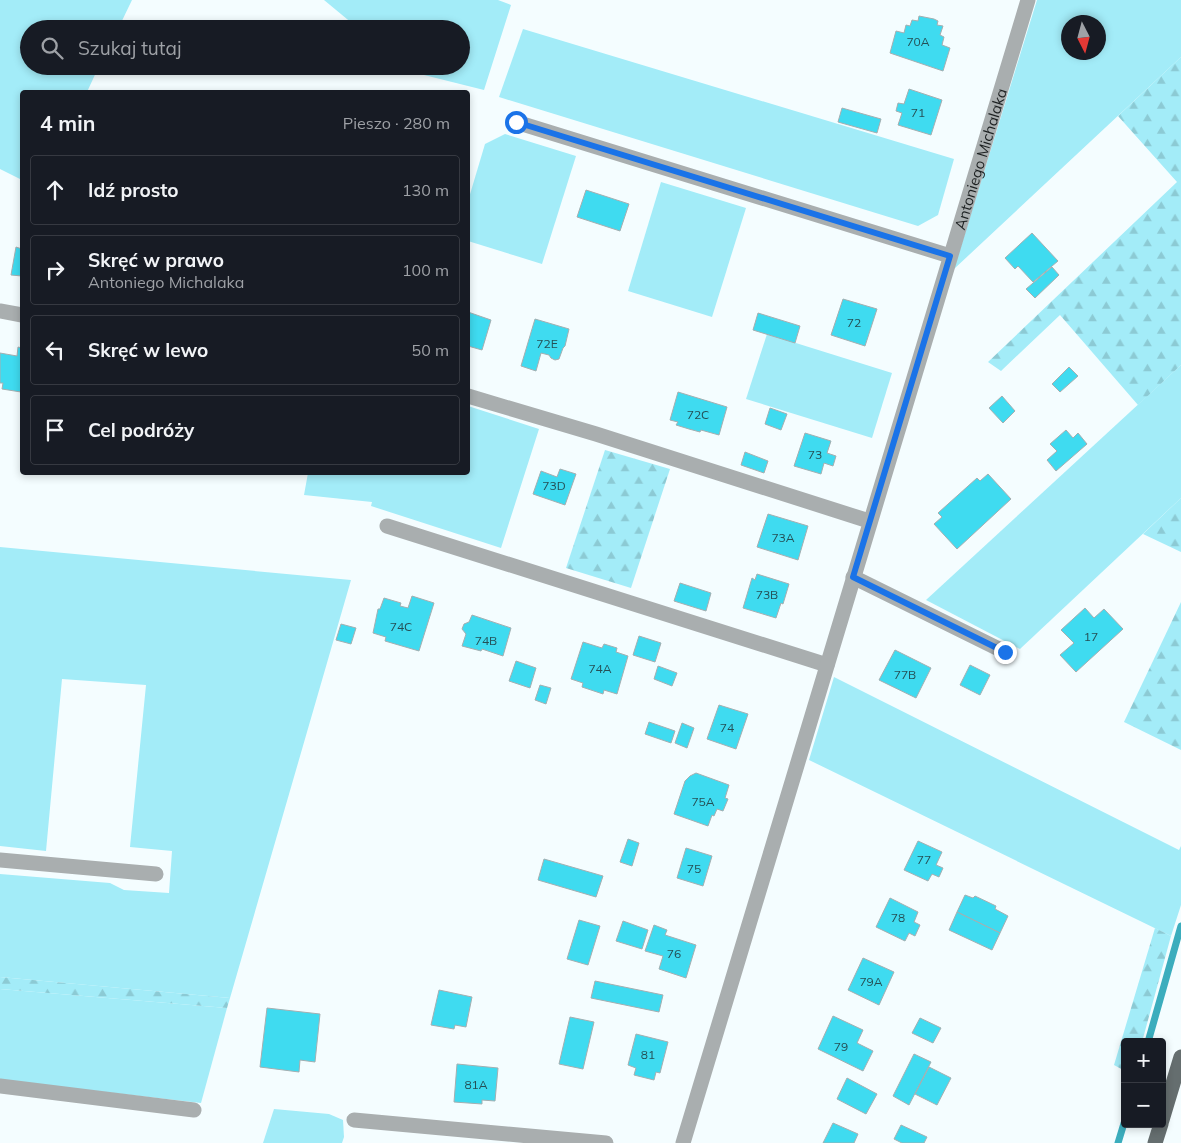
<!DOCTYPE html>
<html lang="pl">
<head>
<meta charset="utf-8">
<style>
	:root { --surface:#171b24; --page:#242831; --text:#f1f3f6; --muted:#9ea1a6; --line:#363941 }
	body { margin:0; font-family:Mulish,sans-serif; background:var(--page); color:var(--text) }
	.controls { position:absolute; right:15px; bottom:15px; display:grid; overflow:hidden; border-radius:5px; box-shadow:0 2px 8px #0003 }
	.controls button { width:45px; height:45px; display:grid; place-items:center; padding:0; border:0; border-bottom:1px solid var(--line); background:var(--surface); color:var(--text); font:25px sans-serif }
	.compass { position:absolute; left:1061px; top:15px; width:45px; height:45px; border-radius:50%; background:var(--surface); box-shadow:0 2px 8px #0003; rotate:174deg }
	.stop { position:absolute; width:15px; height:15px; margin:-11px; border:4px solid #1a73e8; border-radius:50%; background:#fff }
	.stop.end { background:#1a73e8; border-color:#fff; box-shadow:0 1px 5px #0008 }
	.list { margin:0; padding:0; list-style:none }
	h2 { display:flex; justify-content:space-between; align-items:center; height:65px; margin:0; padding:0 20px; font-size:21px }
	h2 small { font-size:16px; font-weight:400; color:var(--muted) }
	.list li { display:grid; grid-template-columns:32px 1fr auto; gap:15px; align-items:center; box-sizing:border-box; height:70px; margin:0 10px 10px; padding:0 10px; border:1px solid var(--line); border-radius:5px }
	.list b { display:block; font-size:19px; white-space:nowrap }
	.list p { margin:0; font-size:16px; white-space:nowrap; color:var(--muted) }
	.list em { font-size:16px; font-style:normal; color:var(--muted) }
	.icon { flex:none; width:28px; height:28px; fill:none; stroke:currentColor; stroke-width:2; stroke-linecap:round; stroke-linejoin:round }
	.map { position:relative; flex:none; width:1181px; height:1143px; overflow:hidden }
	.search { position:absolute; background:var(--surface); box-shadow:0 2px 8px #0003; left:20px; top:20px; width:450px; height:55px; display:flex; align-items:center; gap:12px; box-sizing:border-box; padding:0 18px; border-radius:28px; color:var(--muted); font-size:19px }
	.panel { position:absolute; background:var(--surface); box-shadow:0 2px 8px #0003; left:20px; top:90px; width:450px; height:385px; border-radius:5px }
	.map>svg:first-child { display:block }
</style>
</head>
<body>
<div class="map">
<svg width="1181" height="1143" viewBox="0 0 1181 1143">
	<defs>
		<pattern id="forest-firs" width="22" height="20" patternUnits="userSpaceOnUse" patternTransform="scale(1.25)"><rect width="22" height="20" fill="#a3ecf8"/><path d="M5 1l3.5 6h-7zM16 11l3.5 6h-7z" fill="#8ccad4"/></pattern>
	</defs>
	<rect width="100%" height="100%" fill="#f4fdff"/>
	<g fill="#a3ecf8" fill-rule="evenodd">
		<polygon points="0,0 132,0 118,29 29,29 29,66 99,66 87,92 22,92 22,180 0,169"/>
		<polygon points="324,0 498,0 511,5 484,90 412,72 405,66 461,66 461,29 359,29"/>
		<path d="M 1037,0 L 1181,0 L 1181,57 L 954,269 ZM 1068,22 L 1098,22 L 1098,52 L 1068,52 Z"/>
		<polygon points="523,29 954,159 938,215 918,226 499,97"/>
		<polygon points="505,134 576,156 542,264 468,241 468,201 485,144"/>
		<polygon points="661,182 746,208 712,317 628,291"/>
		<polygon points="767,334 892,373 872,438 746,399"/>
		<polygon points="1181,365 1181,498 1020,649 926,600"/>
		<polygon points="468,406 539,429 501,548 371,506 372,502 304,495 308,473 468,472"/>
		<polygon points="0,547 351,580 230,998 0,977 0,874 110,883 124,890 169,893 172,851 130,847 146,685 62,679 46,851 0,846"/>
		<polygon points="834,677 1179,850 1181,846 1181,905 1171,936 809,760"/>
		<polygon points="0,989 227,1008 201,1103 0,1080"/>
		<polygon points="274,1109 329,1114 343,1120 344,1137 342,1143 263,1143"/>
	</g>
	<g fill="url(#forest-firs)">
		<polygon points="1181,57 1181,365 1138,405 1060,315 1001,371 988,362 1177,182 1118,116"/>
		<polygon points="605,450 670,469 631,588 566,568"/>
		<polygon points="1181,498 1181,552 1143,534"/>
		<polygon points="1181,602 1181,750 1124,722"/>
		<polygon points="1155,928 1171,936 1142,1042 1125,1042 1125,1071 1114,1065"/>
		<polygon points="0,977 230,998 227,1008 0,989"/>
	</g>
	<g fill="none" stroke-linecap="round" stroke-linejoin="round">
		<g stroke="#3badbd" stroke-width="7">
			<polyline points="1148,1042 1181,926"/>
			<polyline points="1118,1143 1125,1120"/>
		</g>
	</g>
	<g fill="#3fdbf0" stroke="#a4afb1">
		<polygon points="919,16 934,19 938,21 937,25 943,26 940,35 944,37 942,45 950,48 943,71 890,53 896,31 904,33 906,25 910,26 912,20 918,21"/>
		<polygon points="909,89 942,100 931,135 898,125 902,113 896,111 898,103 904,104"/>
		<polygon points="842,108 881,119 877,133 838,122"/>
		<polygon points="586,190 629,204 620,231 577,217"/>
		<polygon points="1032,233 1058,261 1033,282 1018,266 1015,269 1005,258"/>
		<polygon points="16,247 22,249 22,276 11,275"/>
		<polygon points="1052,267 1059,275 1035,298 1026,289"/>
		<polygon points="843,299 877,309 865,346 831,335"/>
		<polygon points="468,312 491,320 482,350 468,346"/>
		<polygon points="758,313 800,326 795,343 753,330"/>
		<polygon points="535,319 569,329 565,346 563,348 559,359 555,360 551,358 549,355 541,353 536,371 521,366"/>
		<polygon points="18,347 22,348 21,392 2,389 3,383 0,383 0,353 17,356"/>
		<polygon points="1069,367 1078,376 1060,392 1052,384"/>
		<polygon points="678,392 727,407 719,435 701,430 700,432 689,429 676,425 678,422 670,420"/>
		<polygon points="1002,396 1015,411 1003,423 989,408"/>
		<polygon points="770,408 787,414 781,430 765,424"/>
		<polygon points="1066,430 1073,438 1078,433 1087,444 1056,471 1047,460 1057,451 1050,444"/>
		<polygon points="805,433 831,441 827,453 836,456 833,466 824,463 821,474 794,466"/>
		<polygon points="745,452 768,461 764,473 741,465"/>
		<polygon points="560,469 576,474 565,505 533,494 541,471 557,477"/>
		<polygon points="988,474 1011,499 957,549 934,524 942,517 938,513 977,478 980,481"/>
		<polygon points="768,514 808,526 798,560 757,547"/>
		<polygon points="757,574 789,584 783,604 781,603 776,618 743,608 752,578 755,580"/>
		<polygon points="680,583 711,593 706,611 674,601"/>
		<polygon points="412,596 434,603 419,651 385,641 386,637 373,633 378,609 380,609 384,598 401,603 400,606 408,608"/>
		<polygon points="1085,608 1094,618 1104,609 1123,629 1076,672 1060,655 1074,643 1061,630"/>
		<polygon points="472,615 511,628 503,656 482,649 481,651 462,646 466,634 462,629 464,624 469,622"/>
		<polygon points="341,624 356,628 351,644 336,640"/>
		<polygon points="639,636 661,643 655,662 633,655"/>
		<polygon points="583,642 602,648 604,644 617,648 616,652 628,656 617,694 604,690 603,694 582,687 583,683 571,679"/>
		<polygon points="895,650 931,668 916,698 879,680"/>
		<polygon points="516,661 536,668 530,688 509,681"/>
		<polygon points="970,665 990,675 980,695 960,685"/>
		<polygon points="658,666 677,673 672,686 654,679"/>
		<polygon points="540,685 551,688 546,704 535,700"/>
		<polygon points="719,705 748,714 736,749 707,739"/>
		<polygon points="649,722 675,731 671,743 645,734"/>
		<polygon points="682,723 694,728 687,748 675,743"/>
		<polygon points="696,773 729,785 725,798 728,799 723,811 717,809 714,816 712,815 708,826 674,814 685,781 690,776"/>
		<polygon points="628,839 639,843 632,866 620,862"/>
		<polygon points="918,841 942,852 936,865 943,868 939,877 932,874 928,881 904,870"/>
		<polygon points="686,848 712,856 703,886 677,878"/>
		<polygon points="544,859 603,876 596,897 538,880"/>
		<polygon points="965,895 973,898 975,896 996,906 995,909 1008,916 1000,933 957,912"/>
		<polygon points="890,898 918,912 914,922 920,925 915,936 909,933 905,941 876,927"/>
		<polygon points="957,912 1000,933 992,950 949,930"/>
		<polygon points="579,920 600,926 588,965 567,959"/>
		<polygon points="623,921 648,930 642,949 616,941"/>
		<polygon points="654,925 667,930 665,935 696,945 686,978 659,969 663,956 645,951"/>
		<polygon points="863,958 894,972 879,1005 848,990"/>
		<polygon points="595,981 663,995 659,1012 591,998"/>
		<polygon points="439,990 472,997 466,1027 455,1025 454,1029 431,1025"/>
		<polygon points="267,1008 320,1014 315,1062 300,1060 299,1072 260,1067"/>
		<polygon points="833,1016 863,1030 857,1043 873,1051 863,1071 818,1049"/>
		<polygon points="570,1017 594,1022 583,1069 559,1064"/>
		<polygon points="920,1018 941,1028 933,1043 912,1033"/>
		<polygon points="636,1034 668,1042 660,1073 656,1072 654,1080 634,1075 636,1068 628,1065"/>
		<polygon points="914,1054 931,1062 909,1105 893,1096"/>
		<polygon points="457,1064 498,1068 495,1101 482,1100 482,1104 454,1102"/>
		<polygon points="929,1067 951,1078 937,1105 915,1094"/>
		<polygon points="847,1078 877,1094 866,1114 837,1099"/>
		<polygon points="833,1123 858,1134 854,1143 823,1143"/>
		<polygon points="901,1125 927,1137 924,1143 902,1143 894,1139"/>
	</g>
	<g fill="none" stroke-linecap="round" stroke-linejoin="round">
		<g stroke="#a9aeaf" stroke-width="15">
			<polyline points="516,122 950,256"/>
			<polyline points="0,311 22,315"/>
			<polyline points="468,396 596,434 869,521"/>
			<polyline points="387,526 827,665"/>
			<polyline points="853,577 1005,652"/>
			<polyline points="0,860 156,874"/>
			<polyline points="0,1086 194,1110"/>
			<polyline points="354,1120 606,1143"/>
			<path id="s1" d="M 683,1143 L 1028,0"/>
		</g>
		<g stroke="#656e6f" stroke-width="15">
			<polyline points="1162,1120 1181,1057"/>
			<polyline points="1155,1143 1161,1124"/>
		</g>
	</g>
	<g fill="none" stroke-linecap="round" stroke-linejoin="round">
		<polyline stroke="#1a73e8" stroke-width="6" points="516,122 950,256 853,577 1005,652"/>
	</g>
	<g text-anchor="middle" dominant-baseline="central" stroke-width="4" stroke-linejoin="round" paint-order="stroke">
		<g font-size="12" fill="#254f55">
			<text x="918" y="41">70A</text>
			<text x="918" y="112">71</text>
			<text x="854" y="322">72</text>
			<text x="547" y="343">72E</text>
			<text x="698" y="414">72C</text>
			<text x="815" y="454">73</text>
			<text x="554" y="485">73D</text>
			<text x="783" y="537">73A</text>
			<text x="767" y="594">73B</text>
			<text x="401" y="626">74C</text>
			<text x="1091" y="636">17</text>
			<text x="486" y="640">74B</text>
			<text x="600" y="668">74A</text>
			<text x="905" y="674">77B</text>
			<text x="727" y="727">74</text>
			<text x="703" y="801">75A</text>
			<text x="924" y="859">77</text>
			<text x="694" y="868">75</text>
			<text x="898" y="917">78</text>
			<text x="674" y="953">76</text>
			<text x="871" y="981">79A</text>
			<text x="841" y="1046">79</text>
			<text x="648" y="1054">81</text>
			<text x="476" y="1084">81A</text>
		</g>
		<g font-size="15" fill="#1c2021" stroke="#fff">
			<text stroke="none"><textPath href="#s1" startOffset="1028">Antoniego Michalaka</textPath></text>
		</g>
	</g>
</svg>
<div class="controls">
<button>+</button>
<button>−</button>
</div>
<svg class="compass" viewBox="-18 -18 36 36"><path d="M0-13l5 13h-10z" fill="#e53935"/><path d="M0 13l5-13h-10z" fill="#9ea1a6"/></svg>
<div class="stop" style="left:516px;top:122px"></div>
<div class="stop end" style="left:1005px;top:652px"></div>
<div class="search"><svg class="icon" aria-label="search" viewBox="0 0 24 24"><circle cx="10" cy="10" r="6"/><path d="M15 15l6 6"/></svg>Szukaj tutaj</div>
<section class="panel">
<h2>4 min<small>Pieszo · 280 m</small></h2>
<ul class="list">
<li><svg class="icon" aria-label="ahead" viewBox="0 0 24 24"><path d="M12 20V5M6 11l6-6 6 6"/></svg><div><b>Idź prosto</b></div><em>130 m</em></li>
<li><svg class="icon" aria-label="right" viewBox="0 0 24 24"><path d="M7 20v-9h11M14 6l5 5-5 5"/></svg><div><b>Skręć w prawo</b><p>Antoniego Michalaka</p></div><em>100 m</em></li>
<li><svg class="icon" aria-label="left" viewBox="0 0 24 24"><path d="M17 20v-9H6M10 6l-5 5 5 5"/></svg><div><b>Skręć w lewo</b></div><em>50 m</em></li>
<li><svg class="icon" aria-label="arrive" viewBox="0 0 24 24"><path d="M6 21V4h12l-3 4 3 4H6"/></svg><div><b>Cel podróży</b></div></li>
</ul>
</section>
</div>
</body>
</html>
